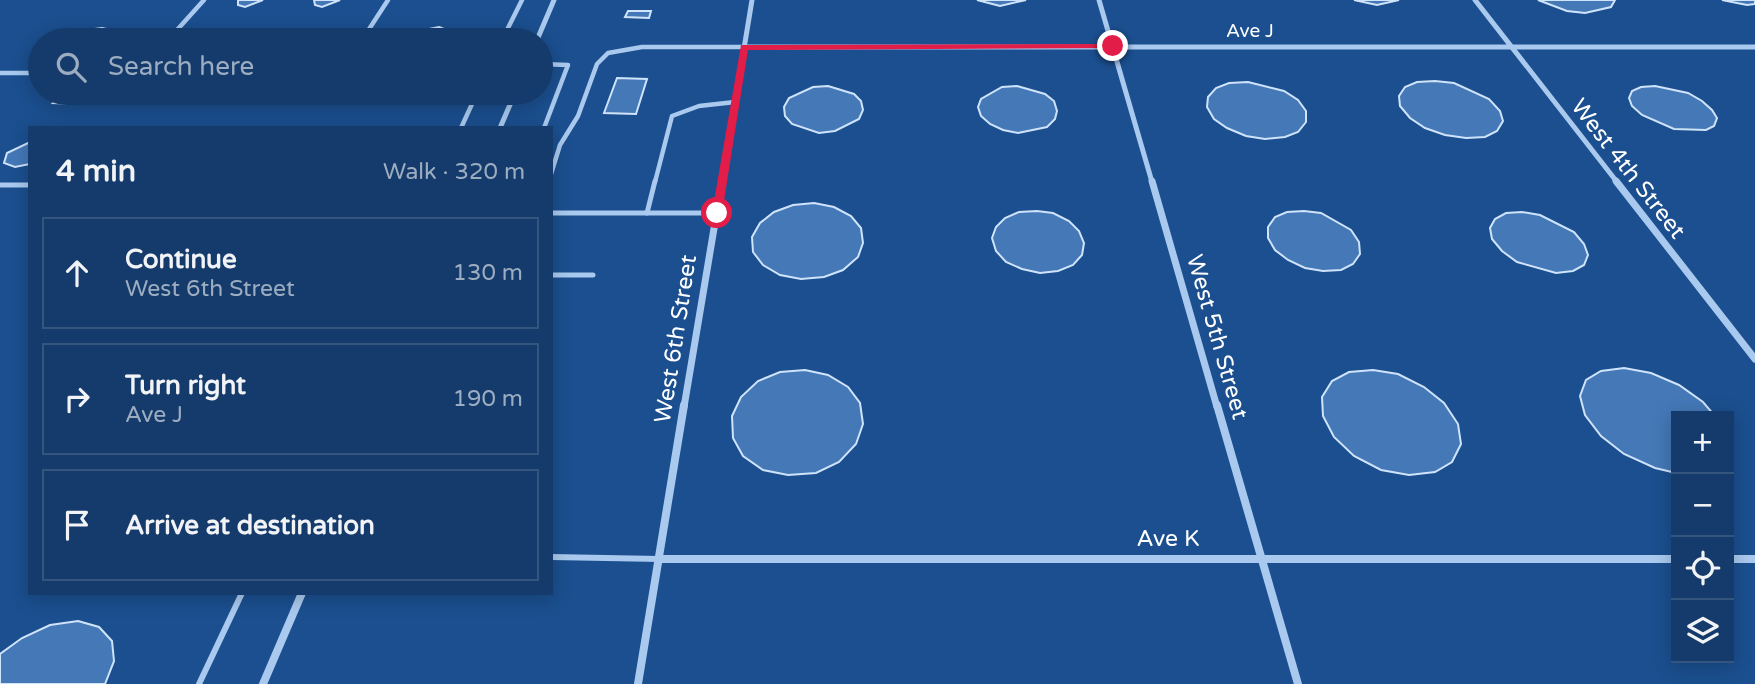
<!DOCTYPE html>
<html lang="en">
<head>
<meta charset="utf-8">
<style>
	:root { --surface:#143b6b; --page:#214673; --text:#f1f3f6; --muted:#9dadc1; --line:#33557e }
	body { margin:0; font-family:"Varela Round",sans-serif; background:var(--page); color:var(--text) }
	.controls { position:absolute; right:21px; bottom:21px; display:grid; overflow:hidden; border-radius:0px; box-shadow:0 4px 18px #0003 }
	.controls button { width:63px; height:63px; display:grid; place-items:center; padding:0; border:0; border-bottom:2px solid var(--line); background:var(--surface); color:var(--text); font:35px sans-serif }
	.stop { position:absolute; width:21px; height:21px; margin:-16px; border:5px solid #e11d48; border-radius:50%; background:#fff }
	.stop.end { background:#e11d48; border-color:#fff; box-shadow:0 2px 7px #0008 }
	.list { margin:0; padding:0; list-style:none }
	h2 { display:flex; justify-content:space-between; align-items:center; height:91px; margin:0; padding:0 28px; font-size:30px }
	h2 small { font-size:23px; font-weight:400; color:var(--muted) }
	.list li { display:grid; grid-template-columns:46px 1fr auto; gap:21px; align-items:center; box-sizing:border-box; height:112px; margin:0 14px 14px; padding:0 14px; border:2px solid var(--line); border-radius:0px }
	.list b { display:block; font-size:26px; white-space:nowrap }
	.list p { margin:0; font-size:23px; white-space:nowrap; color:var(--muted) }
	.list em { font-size:23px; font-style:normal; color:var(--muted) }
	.icon { flex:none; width:38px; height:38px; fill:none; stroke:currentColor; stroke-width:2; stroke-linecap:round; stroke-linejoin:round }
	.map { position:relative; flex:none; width:1755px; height:684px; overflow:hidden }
	.search { position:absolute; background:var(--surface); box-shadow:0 4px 18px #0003; left:28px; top:28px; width:525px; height:77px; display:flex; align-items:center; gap:18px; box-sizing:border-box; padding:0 24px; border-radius:38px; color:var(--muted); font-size:26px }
	.panel { position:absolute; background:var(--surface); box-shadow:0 4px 18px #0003; left:28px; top:126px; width:525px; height:469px; border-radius:0px }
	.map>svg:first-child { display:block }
</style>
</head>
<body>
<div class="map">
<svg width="1755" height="684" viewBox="0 0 1755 684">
	<rect width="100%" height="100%" fill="#1b4f8f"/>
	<g fill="#4478b7" stroke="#cfe3fa" stroke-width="2">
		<polygon points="238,0 263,0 245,7 238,5"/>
		<polygon points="314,0 340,0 322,7 315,5"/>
		<polygon points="977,0 1026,0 1000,6"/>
		<polygon points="1354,0 1399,0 1377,5"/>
		<polygon points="1538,0 1615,0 1611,7 1585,13 1567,11"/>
		<polygon points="1722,0 1755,0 1755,4 1747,5"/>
		<polygon points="628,11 651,11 649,18 625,17"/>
		<polygon points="439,27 449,31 450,38 414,40 414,36 424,30"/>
		<polygon points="102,28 111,30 110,37 104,40 75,40 87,30"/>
		<polygon points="225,32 233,34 233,39 206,40 214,34"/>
		<polygon points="617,78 647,79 636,114 604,113"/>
		<polygon points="1435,81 1454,83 1489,99 1500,111 1503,121 1497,131 1485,137 1466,138 1445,135 1425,128 1410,118 1400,106 1399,96 1405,87 1417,82"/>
		<polygon points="1248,82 1284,91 1298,100 1306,111 1306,122 1298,132 1285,137 1265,139 1246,136 1227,128 1214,119 1207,107 1208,97 1216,88 1229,83"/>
		<polygon points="828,86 854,94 861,101 863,110 859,119 835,131 819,133 792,124 785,116 784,107 789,98 813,87"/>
		<polygon points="1017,86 1045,94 1054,101 1057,111 1055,119 1047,127 1018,133 1003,130 990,124 981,116 978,107 981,99 1002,87"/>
		<polygon points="1655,86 1688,93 1702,101 1712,110 1717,118 1714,126 1706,130 1674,129 1642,115 1632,106 1629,98 1632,91 1641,87"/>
		<polygon points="63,93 89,93 79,104 53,103"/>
		<polygon points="373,93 401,93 399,97 370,97"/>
		<polygon points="30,142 30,164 15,167 4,163 7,153"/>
		<polygon points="814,203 834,207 851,216 861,228 863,243 858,257 843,270 824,277 801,279 780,275 763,265 753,252 752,237 760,223 774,212 793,205"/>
		<polygon points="1037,211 1053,213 1069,221 1079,231 1084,243 1082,255 1073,265 1058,271 1040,273 1022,269 1006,262 996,251 992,238 996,227 1005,218 1019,212"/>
		<polygon points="1304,211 1321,213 1351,230 1359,242 1360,254 1353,264 1341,270 1323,271 1305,268 1288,260 1275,250 1268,238 1268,227 1275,217 1287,212"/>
		<polygon points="1522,212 1540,215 1574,232 1584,244 1588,255 1584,265 1573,271 1556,273 1517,262 1502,251 1492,239 1490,228 1495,219 1506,213"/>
		<polygon points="1624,368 1651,373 1679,385 1703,402 1715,416 1676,416 1676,473 1655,468 1624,454 1601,436 1585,415 1580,396 1586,380 1601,371"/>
		<polygon points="805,370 828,375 848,387 860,403 863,424 856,444 839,462 816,473 788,475 763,470 743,456 733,438 732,416 741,397 758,381 780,372"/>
		<polygon points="1373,370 1398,374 1424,387 1444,403 1458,424 1461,444 1452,462 1435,472 1409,475 1381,470 1354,456 1334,437 1323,416 1322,397 1332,381 1349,372"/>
		<polygon points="78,621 99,627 112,641 114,661 105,684 0,684 0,654 22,638 50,625"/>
	</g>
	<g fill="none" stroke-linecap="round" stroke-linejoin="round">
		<g stroke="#a9c9ee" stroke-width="4.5">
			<polyline points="168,40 204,0"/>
			<polyline points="362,40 388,0"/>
			<polyline points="502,40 522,0"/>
			<polyline points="541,64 568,65 544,128"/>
			<polyline points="0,73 40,73"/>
			<polyline points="461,128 477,93"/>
			<polyline points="551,174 560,145 578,116 597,64 608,53 642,47 744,47"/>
			<polyline points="655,182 672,116 699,106 735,102"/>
		</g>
		<g stroke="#a9c9ee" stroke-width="5">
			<polyline points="0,185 30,185"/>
			<polyline points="551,213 717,213"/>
			<polyline points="647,213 655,181"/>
			<polyline points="551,275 593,275"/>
		</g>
		<g stroke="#a9c9ee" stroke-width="6">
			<polyline points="551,557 660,559"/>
			<polyline points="199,684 242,593"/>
		</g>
		<g stroke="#a9c9ee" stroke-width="5">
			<polyline points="1099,0 1152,182"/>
			<polyline points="1475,0 1617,182"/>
			<polyline points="537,40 554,0"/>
			<polyline points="744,47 1755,47"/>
			<polyline points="500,128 515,93"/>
			<polyline points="722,182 752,0"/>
		</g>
		<g stroke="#a9c9ee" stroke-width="7">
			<polyline points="1152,181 1217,407"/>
			<polyline points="1616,181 1755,359"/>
			<polyline points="684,407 722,181"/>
		</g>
		<g stroke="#a9c9ee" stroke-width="8">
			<polyline points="1217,405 1298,684"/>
			<polyline points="660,559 1676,559"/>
			<polyline points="1729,559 1755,559"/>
			<polyline points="263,684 302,593"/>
			<polyline points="638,684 684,405"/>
		</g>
	</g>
	<polygon fill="#e11d48" points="1113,44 1116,48 748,50 722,213 717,216 712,213 741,45"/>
	<g text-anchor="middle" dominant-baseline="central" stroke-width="6" stroke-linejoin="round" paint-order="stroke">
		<g font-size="19" fill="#fff" stroke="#1b4f8f">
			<text x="1250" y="31">Ave J</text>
		</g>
		<g font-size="23" fill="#fff" stroke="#1b4f8f">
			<text transform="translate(1628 169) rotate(52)">West 4th Street</text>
			<text transform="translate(1217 337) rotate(74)">West 5th Street</text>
			<text transform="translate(676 339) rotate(-81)">West 6th Street</text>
			<text x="1168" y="539">Ave K</text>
		</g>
	</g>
</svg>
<div class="controls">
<button>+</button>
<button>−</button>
<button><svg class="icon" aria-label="locate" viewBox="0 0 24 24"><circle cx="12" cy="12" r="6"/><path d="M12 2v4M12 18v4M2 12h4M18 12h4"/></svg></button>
<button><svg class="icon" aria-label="layers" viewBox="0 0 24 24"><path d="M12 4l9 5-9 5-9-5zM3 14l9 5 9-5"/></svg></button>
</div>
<div class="stop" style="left:717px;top:213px"></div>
<div class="stop end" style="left:1113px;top:46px"></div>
<div class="search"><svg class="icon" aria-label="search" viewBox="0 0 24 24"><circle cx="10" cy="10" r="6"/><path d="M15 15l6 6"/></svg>Search here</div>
<section class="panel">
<h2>4 min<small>Walk · 320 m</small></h2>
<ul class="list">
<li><svg class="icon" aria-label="ahead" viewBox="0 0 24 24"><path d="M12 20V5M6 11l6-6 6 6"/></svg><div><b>Continue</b><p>West 6th Street</p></div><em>130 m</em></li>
<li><svg class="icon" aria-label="right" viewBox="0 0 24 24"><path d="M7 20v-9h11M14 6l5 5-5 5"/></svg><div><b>Turn right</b><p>Ave J</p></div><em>190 m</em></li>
<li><svg class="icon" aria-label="arrive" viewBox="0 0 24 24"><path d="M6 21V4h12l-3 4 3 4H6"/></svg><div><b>Arrive at destination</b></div></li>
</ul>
</section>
</div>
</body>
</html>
